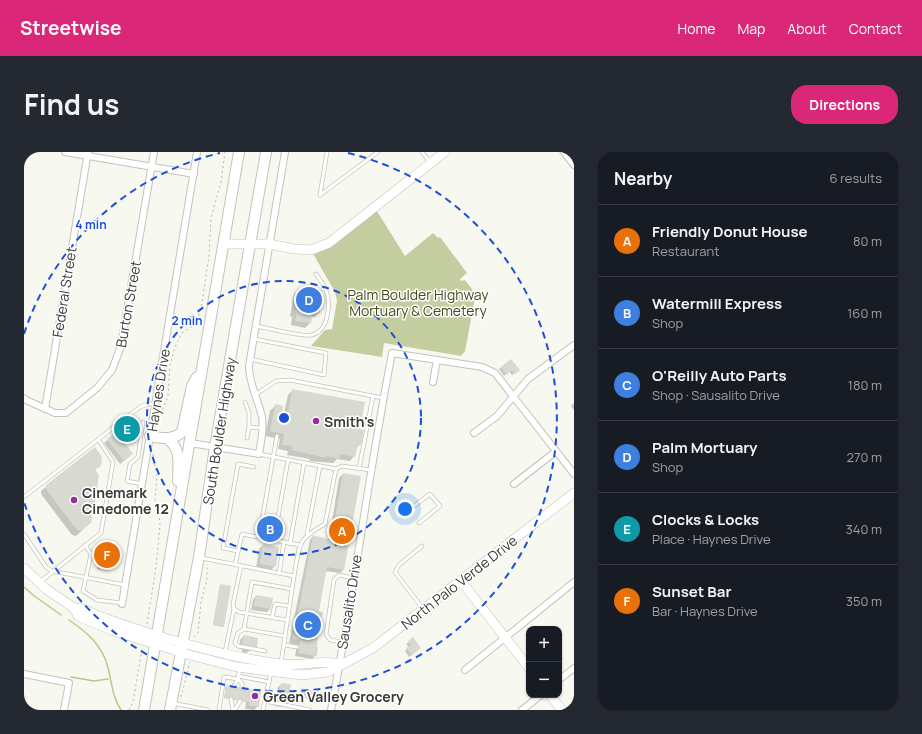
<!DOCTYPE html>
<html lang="en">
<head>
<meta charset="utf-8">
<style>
	:root { --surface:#171b24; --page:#242831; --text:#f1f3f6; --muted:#9ea1a6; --line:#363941; --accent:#db2777 }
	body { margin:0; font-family:Manrope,sans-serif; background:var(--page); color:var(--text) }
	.controls { position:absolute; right:12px; bottom:12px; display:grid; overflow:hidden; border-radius:8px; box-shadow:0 1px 3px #0004 }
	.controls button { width:36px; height:36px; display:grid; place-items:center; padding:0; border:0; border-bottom:1px solid var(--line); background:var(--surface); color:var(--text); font:20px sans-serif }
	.you { position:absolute; left:381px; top:357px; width:14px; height:14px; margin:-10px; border:3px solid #fff; border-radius:50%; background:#1a73e8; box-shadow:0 0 0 6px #1a73e833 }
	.badge { display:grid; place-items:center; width:26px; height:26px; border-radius:50%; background:var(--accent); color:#fff; font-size:13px; font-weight:700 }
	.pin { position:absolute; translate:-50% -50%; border:2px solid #fff; box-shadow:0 1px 4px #0006 }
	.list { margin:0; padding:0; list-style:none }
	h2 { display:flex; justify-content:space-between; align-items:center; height:52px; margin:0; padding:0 16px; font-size:17px }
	h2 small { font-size:13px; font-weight:400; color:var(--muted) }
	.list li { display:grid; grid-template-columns:26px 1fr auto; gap:12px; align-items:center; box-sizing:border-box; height:72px; padding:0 16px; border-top:1px solid var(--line) }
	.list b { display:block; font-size:15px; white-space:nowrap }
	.list p { margin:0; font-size:13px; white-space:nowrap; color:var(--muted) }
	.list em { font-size:13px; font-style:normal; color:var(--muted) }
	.map { position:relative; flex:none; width:550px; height:558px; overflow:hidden; border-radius:16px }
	header { display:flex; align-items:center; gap:24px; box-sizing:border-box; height:56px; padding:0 20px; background:var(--accent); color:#fff }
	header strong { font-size:19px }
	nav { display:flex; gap:22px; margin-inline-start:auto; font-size:14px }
	.intro { display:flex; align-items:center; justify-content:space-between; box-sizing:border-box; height:96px; padding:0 24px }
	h1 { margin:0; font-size:28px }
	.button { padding:10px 18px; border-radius:16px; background:var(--accent); color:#fff; font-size:14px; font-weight:700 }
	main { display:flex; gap:24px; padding:0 24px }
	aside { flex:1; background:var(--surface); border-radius:16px; box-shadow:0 1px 3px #0004 }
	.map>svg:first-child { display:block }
</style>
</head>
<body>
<header>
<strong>Streetwise</strong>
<nav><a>Home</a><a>Map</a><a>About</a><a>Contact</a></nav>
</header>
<div class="intro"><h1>Find us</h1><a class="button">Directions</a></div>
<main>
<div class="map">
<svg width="550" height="558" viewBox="0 0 550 558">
	<rect width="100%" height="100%" fill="#f7f9f0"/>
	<polygon fill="#c3cda0" points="351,56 381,104 409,81 414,86 416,85 443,121 436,127 437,129 441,128 448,137 451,146 441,199 437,204 360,191 358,205 287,194 301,178 308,177 313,149 311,140 287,98"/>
	<g fill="#0003">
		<polygon points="281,136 295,161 290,165 287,165 286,171 281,176 267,173 268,165 266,164 270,142 275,137 277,140"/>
		<polygon points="486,208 492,220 488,223 485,219 480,224 475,217"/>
		<polygon points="269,238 335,278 336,292 332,296 330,304 326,309 313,307 309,311 285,309 286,307 263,303 264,299 254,297 256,287 241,284 246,259 251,254 257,261 260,261 264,243"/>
		<polygon points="550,251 550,258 547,254"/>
		<polygon points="108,268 97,288 108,302 96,312 80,291"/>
		<polygon points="70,319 65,362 66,371 52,384 48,383 17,342 17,339 23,334"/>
		<polygon points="319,322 319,418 316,421 301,419 294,460 292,503 288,507 271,504 273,493 265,491 286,388 289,384 305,388 315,326"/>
		<polygon points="239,393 251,414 247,418 232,416 235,397"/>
		<polygon points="78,398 89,400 86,417 84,419 73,417 76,400"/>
		<polygon points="196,433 199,474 198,475 189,473"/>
		<polygon points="232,444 246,457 243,460 227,458 229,448"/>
		<polygon points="220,484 232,495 222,501 218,500 218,497 215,497 216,488"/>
		<polygon points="385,490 394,498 385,505 381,499 385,495 382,492"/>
		<polygon points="258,532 263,552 259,555 251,554 254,535"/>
		<polygon points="202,534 234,554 230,558 221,557 222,550 200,546"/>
	</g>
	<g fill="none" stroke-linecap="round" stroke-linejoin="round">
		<g stroke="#bac885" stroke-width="1.5">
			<polyline points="0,435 9,443 37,463"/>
			<path d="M 45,468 C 63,480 79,494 84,516 C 88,531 88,544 97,558"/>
			<polyline points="47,525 70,529 84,527"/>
		</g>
	</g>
	<g fill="#d8dad2">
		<polygon points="281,135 298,138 296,161 289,160 287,171 271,169 273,160 271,160 275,136 278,136 278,140 280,140"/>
		<polygon points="487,207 496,218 491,222 488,218 483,223 477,215"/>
		<polygon points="268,237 341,250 336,277 340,278 337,293 334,292 331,305 316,302 315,307 302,304 302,306 268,298 268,294 258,293 260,282 246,279 251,252 259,254 258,260 264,261"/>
		<polygon points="109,267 115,274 98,287 109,302 100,309 83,287"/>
		<polygon points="71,295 78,305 77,314 71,318 75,323 70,358 66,361 68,365 67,371 57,379 53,378 22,337 22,333"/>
		<polygon points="319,321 337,324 320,418 303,415 295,459 299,460 292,494 294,495 293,504 274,501 276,488 269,487 289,383 307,388"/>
		<polygon points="239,392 255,395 252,415 236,412"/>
		<polygon points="78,397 90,399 87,417 74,415"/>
		<polygon points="196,432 207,434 200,475 189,473"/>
		<polygon points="232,443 249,446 247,457 230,454"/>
		<polygon points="220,483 234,486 233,495 227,495 227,498 221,497 221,494 218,493"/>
		<polygon points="389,485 397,496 388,503 382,496 387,493 384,489"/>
		<polygon points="257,531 267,532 264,552 254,551"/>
		<polygon points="202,533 237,539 235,555 224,553 225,550 200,546"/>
		<polygon points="277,536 290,539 288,548 275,545"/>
	</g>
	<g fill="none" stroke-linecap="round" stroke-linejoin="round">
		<defs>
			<g id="lane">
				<polyline points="398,0 406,10"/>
				<polyline points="296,43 354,0"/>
				<polyline points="296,43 303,0"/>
				<path d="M 232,174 C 245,176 276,185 287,183 C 305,180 307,151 302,138 C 300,132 295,127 292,122"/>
				<polyline points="226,207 300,223 302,201 230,187"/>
				<polyline points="231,243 252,229 266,228 359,246"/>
				<polyline points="221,250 225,261 225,275"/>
				<polyline points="223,286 225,275 238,276"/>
				<polyline points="235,302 312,317 318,314 346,318"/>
				<polyline points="335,317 349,244"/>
				<polyline points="118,332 103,329 106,312 114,305 119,270"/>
				<polyline points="0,345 116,255 124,252 131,252"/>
				<polyline points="385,358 406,342 416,354 395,371"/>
				<polyline points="0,382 22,415 28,419 101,433"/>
				<polyline points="283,382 296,314"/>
				<polyline points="235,385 253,284"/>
				<polyline points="250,388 264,308"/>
				<polyline points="260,390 276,393"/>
				<polyline points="266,392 280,311"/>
				<polyline points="61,393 67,402 59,439 73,448 98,451"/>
				<polyline points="398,394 375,413 371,420 399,457"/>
				<polyline points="214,399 199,396 214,312 230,315"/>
				<polyline points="177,406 255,421 260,390 218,382 211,413"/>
				<polyline points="217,414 209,452 210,457 215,460 263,468"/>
				<path d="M 255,421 L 270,424 C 276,393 272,388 301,372 L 312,317"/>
				<polyline points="16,430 77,381 89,310 74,287"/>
				<polyline points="248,466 251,452 266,454"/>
				<polyline points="220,477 214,481 211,491 214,494 241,499"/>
				<polyline points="261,484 220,477 228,430 268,437"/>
				<polyline points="319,490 306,488 302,482 310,428 315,423 329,426"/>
				<polyline points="260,493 273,495"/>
				<polyline points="201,500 210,457"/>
				<polyline points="257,511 270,424"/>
				<polyline points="214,524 245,530"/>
				<polyline points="210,534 214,527 218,531 218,536"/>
				<polyline points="207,547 209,558"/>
				<polyline points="241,549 286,558"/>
				<polyline points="148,551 184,558"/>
				<polyline points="195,558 200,525 214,527 216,517"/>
				<polyline points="211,558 216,549"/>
				<polyline points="239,558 247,520"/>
			</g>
			<g id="street">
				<polyline points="41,0 170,22"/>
				<polyline points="540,0 550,13"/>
				<polyline points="409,230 413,208"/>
				<polyline points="0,246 2,248 31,261 42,261 73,236 88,218 97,194 130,0"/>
				<polyline points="21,257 64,0"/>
				<polyline points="450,281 473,264 504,227 550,193"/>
				<path d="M 166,291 L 235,302 C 237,290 240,277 238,265 C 234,247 225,232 225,214 L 261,0"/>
				<polyline points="490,332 531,300"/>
				<polyline points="98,452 173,0"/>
				<polyline points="441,518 550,430"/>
				<polyline points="0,522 45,531 40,558"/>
				<polyline points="535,528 550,516"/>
				<path d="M 307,558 C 330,440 345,319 368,201 L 458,215 L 471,221 L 550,322"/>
				<polyline points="498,558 517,543"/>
			</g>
			<g id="secondary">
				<polyline points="199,92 245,92 270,97 287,98 305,91 421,0"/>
				<polyline points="0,416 22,437 50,456 54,464 87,478 166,503 213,515 278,523 304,520 349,496 550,341"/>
				<polyline points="437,429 505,516"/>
				<path d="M 50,456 L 59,457 C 87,470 118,479 148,488 C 184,498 221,508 258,512 C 278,515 298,507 316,512"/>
				<polyline points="526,543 538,558"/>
			</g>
			<g id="primary">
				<path d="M 126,284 C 137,286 148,289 158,280 L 168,234 L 173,225"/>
				<path d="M 144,287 C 158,298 154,313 154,329"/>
				<polyline points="120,558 215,0"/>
				<polyline points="146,558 175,405 191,295 242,0"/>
			</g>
		</defs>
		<use href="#lane" stroke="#c2c4bc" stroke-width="4.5"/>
		<use href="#street" stroke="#c2c4bc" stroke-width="8"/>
		<use href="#secondary" stroke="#c2c4bc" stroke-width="10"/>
		<use href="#primary" stroke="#c2c4bc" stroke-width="12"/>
		<g stroke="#b3b5ae" stroke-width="1" stroke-dasharray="2 3" stroke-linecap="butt">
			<polyline points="135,267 144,244 146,213 151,195 158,181 169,174 173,168 177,157 185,104 187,66 197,30 201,0"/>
			<polyline points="123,472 132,415 136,373 135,362 131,350 133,324 129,302"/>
			<polyline points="170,485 174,481 177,450 183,427 183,412"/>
			<polyline points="157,545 166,510"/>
			<polyline points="105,558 109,550 118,497"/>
		</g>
		<use href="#lane" stroke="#fff" stroke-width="3"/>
		<use href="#street" stroke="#fff" stroke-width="6"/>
		<use href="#secondary" stroke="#fff" stroke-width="9"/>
		<use href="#primary" stroke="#fff" stroke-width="10"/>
	</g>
	<g fill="none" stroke="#1d4ed8" stroke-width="2" stroke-dasharray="7 5">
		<circle cx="260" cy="266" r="137"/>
		<path d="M0 182A273 273 0 0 1 196 1M324 1A273 273 0 1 1 0 350"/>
	</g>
	<g fill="#953095" stroke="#fff" stroke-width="1.5">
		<circle cx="292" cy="269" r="4"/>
		<circle cx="50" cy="348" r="4"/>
		<circle cx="231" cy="544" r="4"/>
	</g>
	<g text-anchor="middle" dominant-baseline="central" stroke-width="3" stroke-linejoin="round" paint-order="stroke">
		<g font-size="14" fill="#393a36" stroke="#fff">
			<text transform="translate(40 140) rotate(-81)">Federal Street</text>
			<text transform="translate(104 152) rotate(-80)">Burton Street</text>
			<text transform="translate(134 238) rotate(-81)">Haynes Drive</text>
			<text transform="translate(195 279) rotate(-81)">South Boulder Highway</text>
			<text transform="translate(435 430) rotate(-38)">North Palo Verde Drive</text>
			<text transform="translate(325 450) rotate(-81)">Sausalito Drive</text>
		</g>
		<g font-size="14" fill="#424a19" stroke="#fff">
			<text x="394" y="142">Palm Boulder Highway<tspan x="394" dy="16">Mortuary &amp; Cemetery</tspan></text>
		</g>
		<g font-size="14" font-weight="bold" fill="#393a36" stroke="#fff" text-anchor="start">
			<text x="300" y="269">Smith's</text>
			<text x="58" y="340">Cinemark<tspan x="58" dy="16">Cinedome 12</tspan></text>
			<text x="239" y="544">Green Valley Grocery</text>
		</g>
	</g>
	<circle cx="260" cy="266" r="6" fill="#1d4ed8" stroke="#fff" stroke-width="2"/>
	<g font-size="12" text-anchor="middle" font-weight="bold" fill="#1d4ed8" stroke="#fff" stroke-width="3" stroke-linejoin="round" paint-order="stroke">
		<text x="67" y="77">4 min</text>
		<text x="163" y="173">2 min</text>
	</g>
</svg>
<div class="controls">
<button>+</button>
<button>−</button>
</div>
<div class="you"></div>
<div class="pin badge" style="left:318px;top:379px;background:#e8710a">A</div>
<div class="pin badge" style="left:246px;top:377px;background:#3f7fe0">B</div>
<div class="pin badge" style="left:284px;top:473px;background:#3f7fe0">C</div>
<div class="pin badge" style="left:285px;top:148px;background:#3f7fe0">D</div>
<div class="pin badge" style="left:103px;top:277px;background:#0f9aa8">E</div>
<div class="pin badge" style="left:83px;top:403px;background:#e8710a">F</div>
</div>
<aside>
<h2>Nearby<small>6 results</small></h2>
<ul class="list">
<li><span class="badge" style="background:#e8710a">A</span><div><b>Friendly Donut House</b><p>Restaurant</p></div><em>80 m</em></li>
<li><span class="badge" style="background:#3f7fe0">B</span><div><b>Watermill Express</b><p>Shop</p></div><em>160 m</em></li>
<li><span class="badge" style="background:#3f7fe0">C</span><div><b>O'Reilly Auto Parts</b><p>Shop · Sausalito Drive</p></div><em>180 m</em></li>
<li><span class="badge" style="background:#3f7fe0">D</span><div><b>Palm Mortuary</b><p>Shop</p></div><em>270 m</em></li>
<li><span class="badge" style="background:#0f9aa8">E</span><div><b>Clocks &amp; Locks</b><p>Place · Haynes Drive</p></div><em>340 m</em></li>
<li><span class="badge" style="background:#e8710a">F</span><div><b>Sunset Bar</b><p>Bar · Haynes Drive</p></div><em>350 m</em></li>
</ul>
</aside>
</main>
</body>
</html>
